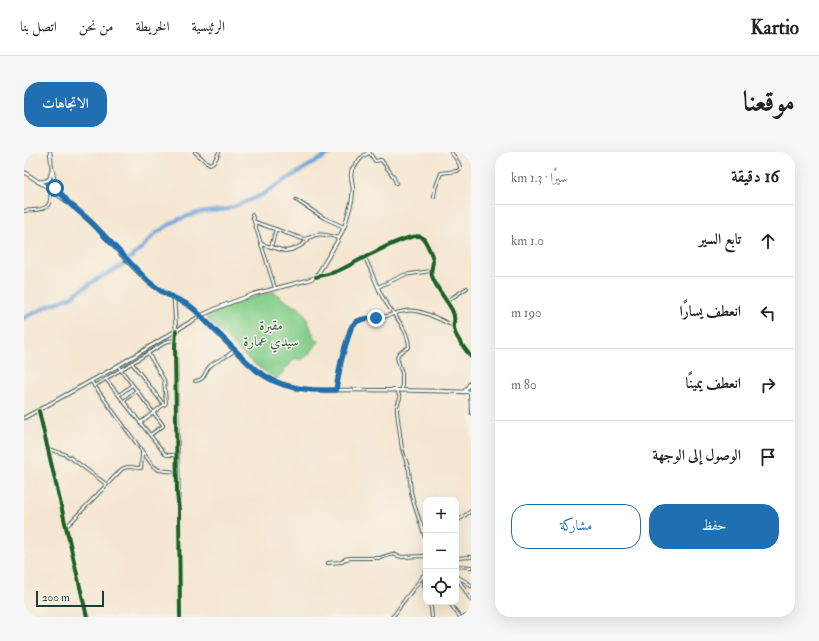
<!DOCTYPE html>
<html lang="ar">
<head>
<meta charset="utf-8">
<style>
	:root { --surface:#fff; --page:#f6f6f6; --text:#222; --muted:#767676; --line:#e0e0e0; --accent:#1f6fb2 }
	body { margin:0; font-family:"IM FELL Double Pica",Amiri,serif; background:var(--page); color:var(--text); direction:rtl }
	.controls { position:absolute; right:12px; bottom:12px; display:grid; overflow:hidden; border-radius:8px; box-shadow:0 4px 16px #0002 }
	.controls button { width:36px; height:36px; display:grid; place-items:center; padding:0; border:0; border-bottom:1px solid var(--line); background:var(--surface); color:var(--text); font:20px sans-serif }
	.scale { position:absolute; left:12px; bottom:10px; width:68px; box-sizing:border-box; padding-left:4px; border:2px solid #1f3d34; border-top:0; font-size:11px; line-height:14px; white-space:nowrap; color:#1f3d34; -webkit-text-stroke:3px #f7f3e8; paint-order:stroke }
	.stop { position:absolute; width:12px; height:12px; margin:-9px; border:3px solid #1f6fb2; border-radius:50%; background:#fff }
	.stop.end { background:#1f6fb2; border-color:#fff; box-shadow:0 1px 4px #0008 }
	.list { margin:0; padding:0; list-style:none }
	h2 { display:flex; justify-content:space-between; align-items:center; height:52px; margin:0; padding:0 16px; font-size:17px }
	h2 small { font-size:13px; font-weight:400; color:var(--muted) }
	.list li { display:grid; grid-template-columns:26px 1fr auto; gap:12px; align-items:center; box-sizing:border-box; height:72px; padding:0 16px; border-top:1px solid var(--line) }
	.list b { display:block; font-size:15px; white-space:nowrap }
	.list em { font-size:13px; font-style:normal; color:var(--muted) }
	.actions { display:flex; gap:8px; padding:12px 16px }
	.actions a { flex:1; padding:9px 0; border:1px solid var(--accent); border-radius:16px; text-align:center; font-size:14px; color:var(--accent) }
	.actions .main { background:var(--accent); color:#fff }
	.icon { flex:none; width:22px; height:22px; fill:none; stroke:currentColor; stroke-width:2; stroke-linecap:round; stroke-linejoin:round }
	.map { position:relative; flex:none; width:447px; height:465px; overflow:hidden; direction:ltr; border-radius:16px }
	header { display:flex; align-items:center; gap:24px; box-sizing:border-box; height:56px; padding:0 20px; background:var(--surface); border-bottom:1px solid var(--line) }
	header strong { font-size:19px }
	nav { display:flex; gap:22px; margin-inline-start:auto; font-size:14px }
	.intro { display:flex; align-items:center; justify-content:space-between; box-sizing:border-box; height:96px; padding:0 24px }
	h1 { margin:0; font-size:28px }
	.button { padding:10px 18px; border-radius:16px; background:var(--accent); color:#fff; font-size:14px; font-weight:700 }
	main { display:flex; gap:24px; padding:0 24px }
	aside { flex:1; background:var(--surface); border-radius:16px; box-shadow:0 4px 16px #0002 }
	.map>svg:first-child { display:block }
</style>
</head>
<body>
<header>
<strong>Kartio</strong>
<nav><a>الرئيسية</a><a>الخريطة</a><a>من نحن</a><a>اتصل بنا</a></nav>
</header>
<div class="intro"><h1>موقعنا</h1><a class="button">الاتجاهات</a></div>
<main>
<aside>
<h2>16 دقيقة<small>سيرًا · 1.3 km</small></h2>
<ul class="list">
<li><svg class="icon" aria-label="ahead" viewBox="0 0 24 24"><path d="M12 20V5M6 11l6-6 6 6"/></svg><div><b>تابع السير</b></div><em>1.0 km</em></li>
<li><svg class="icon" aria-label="left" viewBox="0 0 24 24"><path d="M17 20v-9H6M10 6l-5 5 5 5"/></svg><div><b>انعطف يسارًا</b></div><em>190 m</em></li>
<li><svg class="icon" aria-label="right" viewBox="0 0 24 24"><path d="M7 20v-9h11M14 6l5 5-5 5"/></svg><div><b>انعطف يمينًا</b></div><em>80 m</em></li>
<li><svg class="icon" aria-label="arrive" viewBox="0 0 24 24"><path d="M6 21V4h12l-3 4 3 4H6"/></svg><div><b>الوصول إلى الوجهة</b></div></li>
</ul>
<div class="actions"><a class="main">حفظ</a><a>مشاركة</a></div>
</aside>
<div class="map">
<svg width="447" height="465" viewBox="0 0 447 465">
	<rect width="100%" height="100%" fill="#f7f3e8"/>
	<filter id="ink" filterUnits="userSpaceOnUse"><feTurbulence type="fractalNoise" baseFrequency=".025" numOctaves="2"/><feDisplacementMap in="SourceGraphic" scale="8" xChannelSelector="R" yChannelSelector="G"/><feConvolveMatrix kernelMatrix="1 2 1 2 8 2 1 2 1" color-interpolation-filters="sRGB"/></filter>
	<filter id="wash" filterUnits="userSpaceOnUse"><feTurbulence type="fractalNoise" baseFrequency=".012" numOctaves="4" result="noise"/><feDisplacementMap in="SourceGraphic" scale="16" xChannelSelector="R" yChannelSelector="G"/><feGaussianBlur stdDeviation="0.9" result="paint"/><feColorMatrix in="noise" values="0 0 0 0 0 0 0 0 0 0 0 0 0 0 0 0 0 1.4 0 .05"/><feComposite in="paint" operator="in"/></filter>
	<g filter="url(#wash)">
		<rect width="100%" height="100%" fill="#f5e6d1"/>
		<path fill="#85cf8c" stroke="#528660" d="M 250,140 L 260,148 L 271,155 L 273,154 L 281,162 L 290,185 L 295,189 C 291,194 284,205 278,207 C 275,208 274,207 271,206 L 253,227 C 224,211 205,188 182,165 L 183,164 L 219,148 Z"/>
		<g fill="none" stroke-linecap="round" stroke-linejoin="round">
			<g stroke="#6fa3db" stroke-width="4">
				<polyline points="443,0 447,7"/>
				<polyline points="0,166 26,153 45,146 73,127 96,115 117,97 132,81 153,68 173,61 204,57 238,43 271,22 308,0"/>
			</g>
		</g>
	</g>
	<g filter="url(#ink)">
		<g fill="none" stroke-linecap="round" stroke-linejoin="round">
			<defs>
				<g id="minor">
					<path d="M 171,0 L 181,9 L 186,12 C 191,10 193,5 195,0"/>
					<polyline points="345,0 351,9 357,8 358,9 369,24 372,31"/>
					<path d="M 410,45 L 411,37 L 417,21 L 433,19 L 436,17 C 437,11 430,5 427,0"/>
					<polyline points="272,48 300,66 320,75"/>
					<path d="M 0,59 C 17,57 29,60 26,38"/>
					<polyline points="228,63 251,136"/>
					<path d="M 231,70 L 279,87 C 284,87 287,85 291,83 C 299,81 307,84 315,86"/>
					<path d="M 237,92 L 261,99 C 269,98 278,94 284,88"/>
					<polyline points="247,95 252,77"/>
					<path d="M 341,106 C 348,119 352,133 359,146 C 368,162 384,175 385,195 L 375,201 L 373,205 L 374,209 L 378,221 L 378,238"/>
					<path d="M 292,125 C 300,123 309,121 316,118 C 328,113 391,75 399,86 C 402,90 409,104 409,109 C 409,114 406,118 408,124 C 412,136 422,147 428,158 C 430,162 431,166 430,170 C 430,172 429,174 430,176 C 430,184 442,198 447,205"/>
					<polyline points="354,135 380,123 407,119"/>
					<polyline points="423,149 443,136"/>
					<polyline points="152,179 151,195 153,341 155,358 156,465"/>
					<polyline points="152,193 155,355"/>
					<polyline points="108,211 140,253"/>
					<polyline points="94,214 139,273 139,274 126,283"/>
					<polyline points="82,227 141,302 143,303 152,303"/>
					<polyline points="67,229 129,314 135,318 152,320"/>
					<path d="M 171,229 C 182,228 179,221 186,214 C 189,211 193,209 197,207 C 202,205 206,202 211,198"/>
					<polyline points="70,234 144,189 151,188"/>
					<path d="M 312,238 C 315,220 318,202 324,184 C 325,180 326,176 329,173 C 335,165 345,167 354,166 C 363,165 372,160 381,159 C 396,156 416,168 430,174"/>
					<polyline points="373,238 376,246 373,254 373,260 378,297 385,318 387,340 390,352 402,388"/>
					<polyline points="446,240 447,261"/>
					<polyline points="95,243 108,233"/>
					<polyline points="100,249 113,238"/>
					<polyline points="15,259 63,465"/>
					<polyline points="116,271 142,251 140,228 124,201"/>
					<polyline points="24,297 40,302 47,306 82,332"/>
					<polyline points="432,370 447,359"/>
					<path d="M 42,375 L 98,317 C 106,312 110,317 117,316 L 118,301"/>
					<polyline points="432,406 447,405"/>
					<polyline points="304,411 318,410 321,407 327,406 356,406 368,402 378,405 400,404 402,405"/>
					<polyline points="432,414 447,415"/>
					<polyline points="401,423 400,433 402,442"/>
					<polyline points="433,425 447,448"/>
					<polyline points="433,425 443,430 447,434"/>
					<polyline points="405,450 407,456 408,465"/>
					<polyline points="425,450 436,465"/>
					<path d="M 368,465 C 373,461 375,455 379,450 C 387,439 396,430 402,419"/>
					<polyline points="440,465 447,463"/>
				</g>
				<polyline id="tertiary" points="440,240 447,230"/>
				<g id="secondary">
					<polyline points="26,0 28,17 31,31"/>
					<polyline points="0,20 24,36"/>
					<polyline points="14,30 21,29 25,27"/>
					<polyline points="24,32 26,30 30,31 31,33 30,37 26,38 24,37 24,34 28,17"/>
					<polyline points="31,35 42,47"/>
					<path d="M 27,38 C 41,48 54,57 66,69 C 87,89 104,113 126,131 C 140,143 157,147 171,158 C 183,171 195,183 207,195 C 218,206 229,217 242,225 C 274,243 308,237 343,238 C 378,238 412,239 447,240"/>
					<polyline points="150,146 152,179"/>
					<polyline points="0,266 85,219 130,192 176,164 198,154 230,142 284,128 292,125 313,90 321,73 328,48 329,37 327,23 328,17 337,6 345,0"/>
				</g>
			</defs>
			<use href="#minor" stroke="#3f564c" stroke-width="4"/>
			<use href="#tertiary" stroke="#3f564c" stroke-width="4.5"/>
			<use href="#secondary" stroke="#3f564c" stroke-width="4.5"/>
			<use href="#minor" stroke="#fff" stroke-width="2"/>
			<use href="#tertiary" stroke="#fff" stroke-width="2.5"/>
			<use href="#secondary" stroke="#fff" stroke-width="2.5"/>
			<defs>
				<g id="cycleway">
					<path d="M 292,125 C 300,123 309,121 316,118 C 328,113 391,75 399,86 C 402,90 409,104 409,109 C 409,114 406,118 408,124 C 412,136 422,147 428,158 C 430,162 431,166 430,170 C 430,172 429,174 430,176 C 430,184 442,198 447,205"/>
					<polyline points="152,179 151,195 153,341 155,358 156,465"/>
					<polyline points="15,259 63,465"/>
				</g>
			</defs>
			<use href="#cycleway" stroke="#f7f3e8" stroke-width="6"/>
			<use href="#cycleway" stroke="#1b5e20" stroke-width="4"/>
		</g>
	</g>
	<g fill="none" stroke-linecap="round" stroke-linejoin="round" filter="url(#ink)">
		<path stroke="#1f6fb2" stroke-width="5" d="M 31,36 L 31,35 L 45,51 L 67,70 L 125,130 L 140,141 L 165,153 L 171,158 L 217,204 L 233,219 L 250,229 L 260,233 L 273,236 L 289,238 L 312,238 L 317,209 L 327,176 C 333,166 342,167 352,166"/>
	</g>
	<g text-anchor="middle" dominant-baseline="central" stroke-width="3" stroke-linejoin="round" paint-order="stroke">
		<g font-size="14" fill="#335a46" stroke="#f7f3e8">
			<text x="247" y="173">مقبرة<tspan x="247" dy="16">سيدي عمارة</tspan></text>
		</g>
	</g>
</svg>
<div class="controls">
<button>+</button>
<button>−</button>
<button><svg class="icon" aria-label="locate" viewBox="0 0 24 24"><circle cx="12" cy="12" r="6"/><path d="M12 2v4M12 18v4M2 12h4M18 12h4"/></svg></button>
</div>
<div class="scale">200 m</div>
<div class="stop" style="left:31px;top:36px"></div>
<div class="stop end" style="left:352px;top:166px"></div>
</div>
</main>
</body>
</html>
